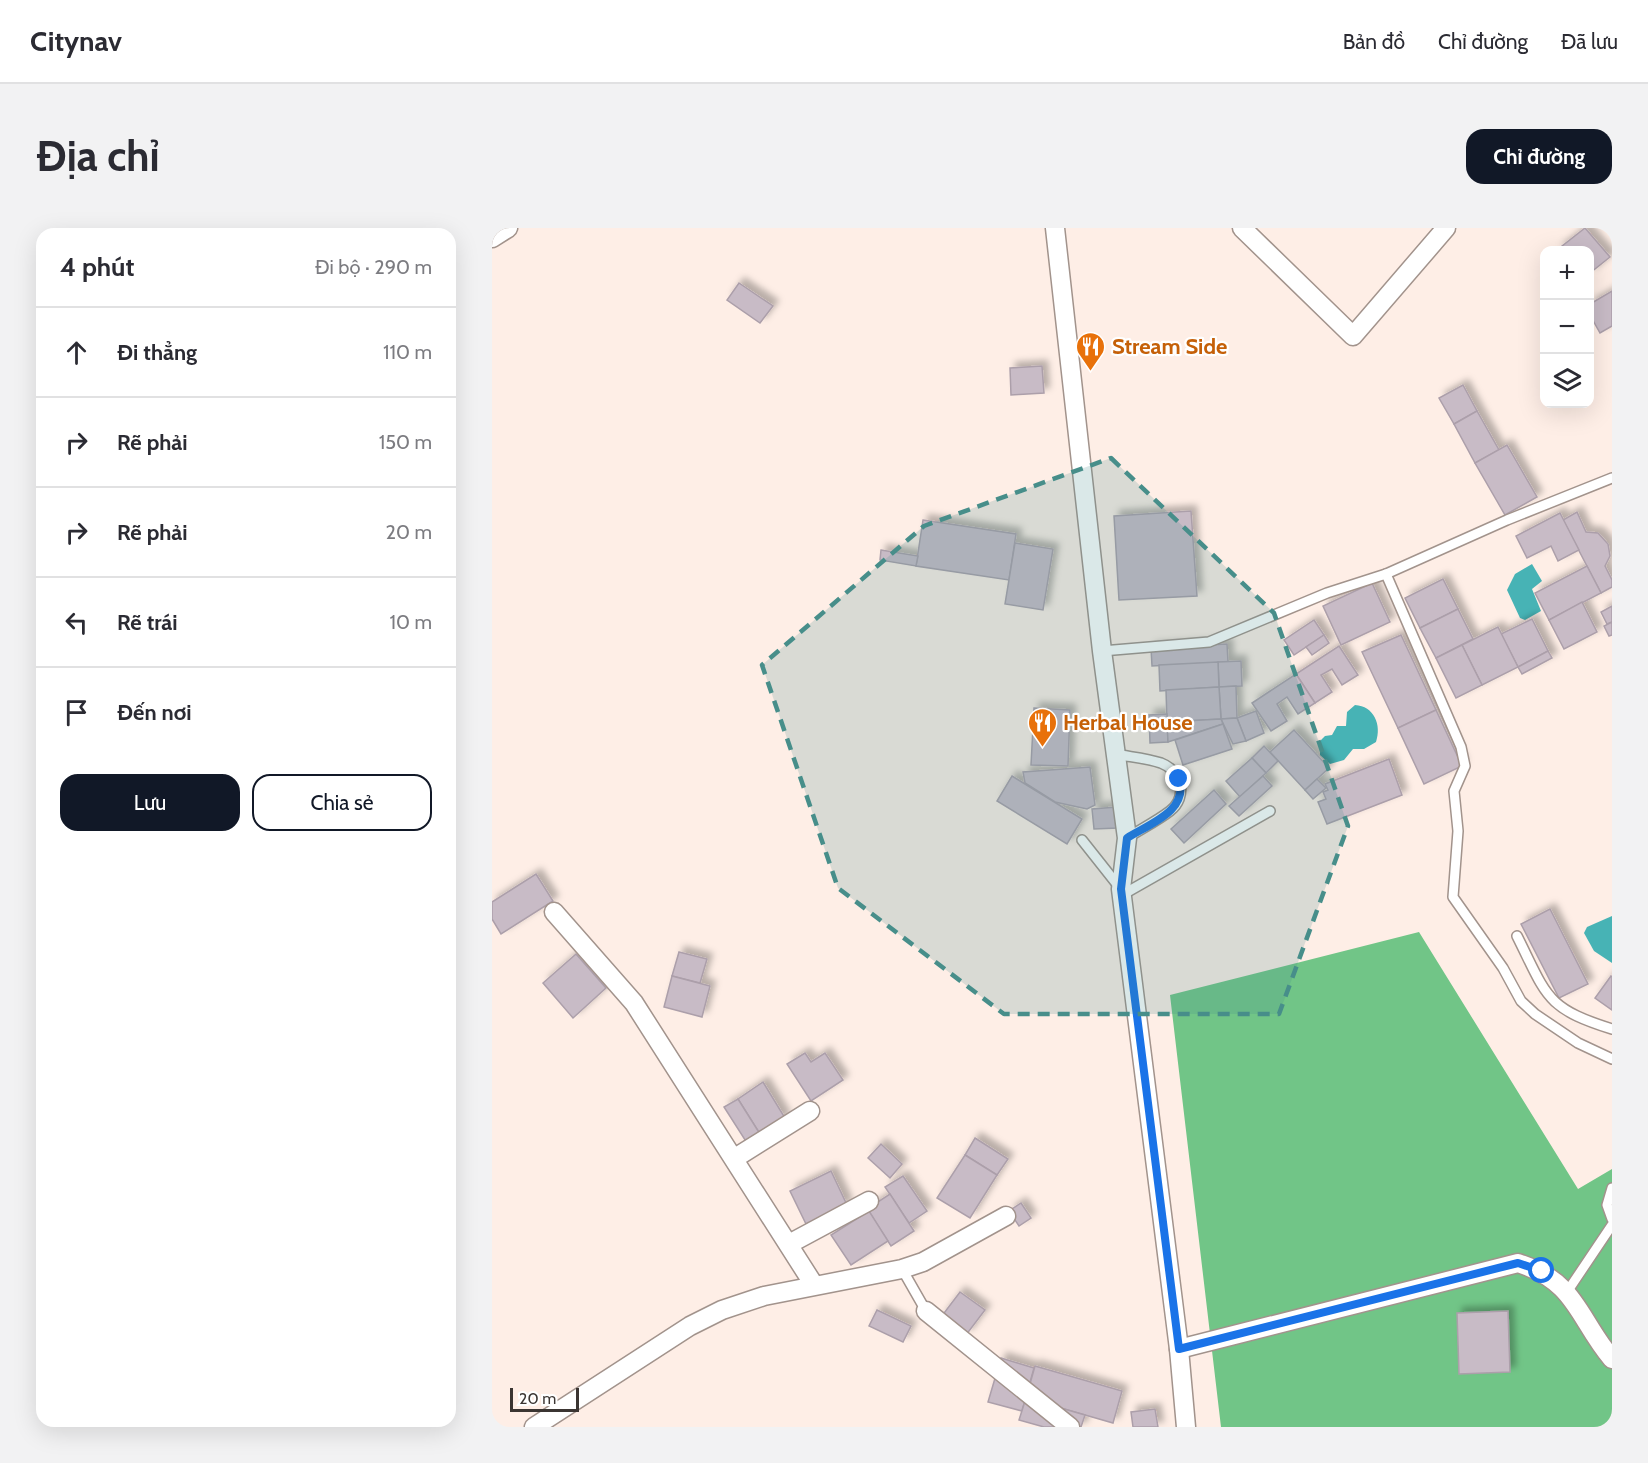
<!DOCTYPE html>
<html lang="vi">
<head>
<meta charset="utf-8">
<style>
	:root { --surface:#fff; --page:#f2f2f3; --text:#2b2b33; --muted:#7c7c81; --line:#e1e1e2; --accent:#111827 }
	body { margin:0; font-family:Cabin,sans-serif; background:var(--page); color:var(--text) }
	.controls { position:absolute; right:18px; top:18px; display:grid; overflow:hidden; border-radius:12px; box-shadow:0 6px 24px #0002 }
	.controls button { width:54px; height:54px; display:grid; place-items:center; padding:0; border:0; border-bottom:2px solid var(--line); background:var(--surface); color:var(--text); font:30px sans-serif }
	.scale { position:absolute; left:18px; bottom:15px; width:69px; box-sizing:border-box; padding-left:6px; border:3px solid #3b3532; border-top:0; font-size:16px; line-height:21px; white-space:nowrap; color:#3b3532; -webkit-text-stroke:4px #fff; paint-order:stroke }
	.stop { position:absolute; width:18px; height:18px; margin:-14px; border:4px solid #1a73e8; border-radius:50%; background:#fff }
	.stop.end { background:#1a73e8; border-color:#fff; box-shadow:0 2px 6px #0008 }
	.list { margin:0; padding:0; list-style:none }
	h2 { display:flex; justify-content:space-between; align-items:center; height:78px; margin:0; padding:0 24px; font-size:26px }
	h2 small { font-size:20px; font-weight:400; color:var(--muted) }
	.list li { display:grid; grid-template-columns:39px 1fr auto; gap:18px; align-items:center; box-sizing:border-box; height:90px; padding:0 24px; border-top:2px solid var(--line) }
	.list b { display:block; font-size:22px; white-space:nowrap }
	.list em { font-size:20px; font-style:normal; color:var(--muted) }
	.actions { display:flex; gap:12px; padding:18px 24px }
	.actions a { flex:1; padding:14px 0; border:2px solid var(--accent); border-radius:18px; text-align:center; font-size:21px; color:var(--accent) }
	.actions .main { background:var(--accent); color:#fff }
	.icon { flex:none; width:33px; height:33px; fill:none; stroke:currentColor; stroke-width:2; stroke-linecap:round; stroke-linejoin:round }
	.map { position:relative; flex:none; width:1120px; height:1199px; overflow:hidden; border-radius:18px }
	header { display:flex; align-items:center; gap:36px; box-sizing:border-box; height:84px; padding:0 30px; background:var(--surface); border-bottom:2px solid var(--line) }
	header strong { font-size:28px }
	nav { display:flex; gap:33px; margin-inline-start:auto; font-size:21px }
	.intro { display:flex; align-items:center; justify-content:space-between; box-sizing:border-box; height:144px; padding:0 36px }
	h1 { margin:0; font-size:42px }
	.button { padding:15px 27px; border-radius:18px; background:var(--accent); color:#fff; font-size:21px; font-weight:700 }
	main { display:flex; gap:36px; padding:0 36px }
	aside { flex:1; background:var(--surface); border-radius:18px; box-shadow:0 6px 24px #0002 }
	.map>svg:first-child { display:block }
</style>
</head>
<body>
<header>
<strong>Citynav</strong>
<nav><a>Bản đồ</a><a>Chỉ đường</a><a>Đã lưu</a></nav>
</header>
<div class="intro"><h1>Địa chỉ</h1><a class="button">Chỉ đường</a></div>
<main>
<aside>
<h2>4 phút<small>Đi bộ · 290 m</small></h2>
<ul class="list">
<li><svg class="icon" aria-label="ahead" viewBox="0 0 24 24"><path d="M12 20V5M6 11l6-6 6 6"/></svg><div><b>Đi thẳng</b></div><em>110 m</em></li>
<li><svg class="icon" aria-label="right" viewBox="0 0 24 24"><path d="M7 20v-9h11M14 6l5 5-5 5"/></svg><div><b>Rẽ phải</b></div><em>150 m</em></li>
<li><svg class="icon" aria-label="right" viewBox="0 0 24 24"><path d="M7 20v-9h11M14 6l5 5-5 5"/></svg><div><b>Rẽ phải</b></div><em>20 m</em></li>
<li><svg class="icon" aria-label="left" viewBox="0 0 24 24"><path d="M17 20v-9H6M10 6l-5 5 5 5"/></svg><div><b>Rẽ trái</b></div><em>10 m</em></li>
<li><svg class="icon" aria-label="arrive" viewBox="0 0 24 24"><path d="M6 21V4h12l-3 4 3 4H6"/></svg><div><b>Đến nơi</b></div></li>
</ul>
<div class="actions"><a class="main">Lưu</a><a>Chia sẻ</a></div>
</aside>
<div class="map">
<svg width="1120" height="1199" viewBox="0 0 1120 1199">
	<defs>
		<filter id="shadow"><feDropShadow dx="5.5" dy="-5.5" stdDeviation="3" flood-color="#0004"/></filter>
	</defs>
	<rect width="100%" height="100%" fill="#feeee6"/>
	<polygon fill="#71c587" points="927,704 1086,961 1120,941 1120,1199 729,1199 678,767"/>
	<g fill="#47b3b5">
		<polygon points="1040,336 1050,353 1040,361 1049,383 1033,392 1028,390 1015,362 1023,346"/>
		<path d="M 863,477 C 882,478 890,497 884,514 L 872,521 L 861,521 L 852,532 L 838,536 L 828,527 L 828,513 L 833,508 L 840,507 L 845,498 L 854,498 L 855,484 Z"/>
		<polygon points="1120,688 1120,735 1102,723 1092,705 1095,699"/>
	</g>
	<g fill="#c8bbc6" stroke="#ac9faa" stroke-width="1.5" filter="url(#shadow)">
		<polygon points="1093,0 1118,29 1098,45 1098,22 1065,22"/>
		<polygon points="247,55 281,78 268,95 235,72"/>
		<polygon points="1120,63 1120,98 1108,105 1098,87 1098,76"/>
		<polygon points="550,138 552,165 519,167 518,140"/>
		<polygon points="971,157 985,183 962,196 947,170"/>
		<polygon points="985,183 1007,222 983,235 962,196"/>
		<polygon points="1015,217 1045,269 1013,287 983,235"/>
		<polygon points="699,283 705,368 627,372 622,288"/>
		<polygon points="1085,284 1094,304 1106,305 1116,316 1118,328 1113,338 1120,352 1120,359 1109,365 1071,292"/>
		<polygon points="1068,285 1087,322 1066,333 1059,318 1035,330 1024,308"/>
		<polygon points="431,292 524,306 517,352 424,338"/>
		<polygon points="523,315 561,321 551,382 513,376"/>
		<polygon points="389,322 426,328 424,338 388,332"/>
		<polygon points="1095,338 1109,365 1057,392 1043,365"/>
		<polygon points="951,351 966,381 928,400 913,370"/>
		<polygon points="880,355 898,394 849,417 831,378"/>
		<polygon points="1090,374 1105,404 1072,421 1057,392"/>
		<polygon points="1120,378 1120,394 1115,396 1109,384"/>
		<polygon points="966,381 981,411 944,430 928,400"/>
		<polygon points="1040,391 1056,423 1026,439 1009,406"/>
		<polygon points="822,392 832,407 802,427 792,412"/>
		<polygon points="1120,394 1120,407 1117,408 1112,398"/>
		<polygon points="1006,399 1026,439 990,457 970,417"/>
		<polygon points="832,407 837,415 820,427 814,419"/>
		<polygon points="909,407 944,482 906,500 870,424"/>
		<polygon points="735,416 736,434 660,438 659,420"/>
		<polygon points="970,417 990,457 964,470 944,430"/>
		<polygon points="847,418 866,447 850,457 840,441 829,447 840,464 823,475 804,446"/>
		<polygon points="1056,423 1060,430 1030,446 1026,439"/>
		<polygon points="749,433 750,458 727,459 726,434"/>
		<polygon points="726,434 727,459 668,463 667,437"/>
		<polygon points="804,446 823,475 806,486 795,469 785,476 795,493 779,503 760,475"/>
		<polygon points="744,458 745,490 729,491 727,459"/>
		<polygon points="727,459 729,491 675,494 674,462"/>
		<polygon points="542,480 578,482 576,538 539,537"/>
		<polygon points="944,482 970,538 932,556 906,500"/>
		<polygon points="764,483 772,505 754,513 745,490"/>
		<polygon points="675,486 676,514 658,515 657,487"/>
		<polygon points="745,490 754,513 741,516 729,491"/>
		<polygon points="729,491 731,496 676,514 675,494"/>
		<polygon points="731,496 740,521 691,537 683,512"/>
		<polygon points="802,502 837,540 813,562 778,524"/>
		<polygon points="772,518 786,533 774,545 760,530"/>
		<polygon points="760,530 774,545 748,569 734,553"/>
		<polygon points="897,531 910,567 835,596 826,574 834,571 831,564 836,562 833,556"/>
		<polygon points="598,539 603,577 595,581 563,574 533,555 531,544"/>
		<polygon points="520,548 590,591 575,616 505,573"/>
		<polygon points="771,548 780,558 747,588 737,578"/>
		<polygon points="825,551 834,560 821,571 813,562"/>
		<polygon points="722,562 734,576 692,615 679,601"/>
		<polygon points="625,579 626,600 602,601 600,581"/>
		<polygon points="44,646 61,673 9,706 0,691 0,674"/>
		<polygon points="1058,681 1096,756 1067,770 1029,696"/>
		<polygon points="187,724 215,731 208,755 180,748"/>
		<polygon points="84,726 114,760 81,790 51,755"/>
		<polygon points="180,748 218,758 210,789 172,779"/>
		<polygon points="1119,748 1120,749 1120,782 1103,770"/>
		<polygon points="313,825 319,834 333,825 351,852 319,873 295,836"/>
		<polygon points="271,854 293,890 268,906 246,871"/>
		<polygon points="246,871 268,906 255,915 232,879"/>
		<polygon points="483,910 516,931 505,947 473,927"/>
		<polygon points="389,916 410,936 398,950 376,930"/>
		<polygon points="473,927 505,947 478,990 445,970"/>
		<polygon points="339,943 355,977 314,996 298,963"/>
		<polygon points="411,948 435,983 417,995 393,959"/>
		<polygon points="398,966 422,1003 399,1018 375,981"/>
		<polygon points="529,975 539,990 527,998 517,983"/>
		<polygon points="377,983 396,1013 359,1037 339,1007"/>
		<polygon points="468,1064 493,1082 474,1107 449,1089"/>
		<polygon points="385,1082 419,1098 411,1114 377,1098"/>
		<polygon points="1016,1083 1018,1144 967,1146 965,1085"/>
		<polygon points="509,1130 542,1140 530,1183 496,1174"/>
		<polygon points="543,1138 630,1163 621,1195 534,1170"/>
		<polygon points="534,1170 593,1187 589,1199 552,1199 527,1192"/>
		<polygon points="663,1181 666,1199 641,1199 639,1184"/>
	</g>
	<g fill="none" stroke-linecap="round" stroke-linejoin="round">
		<defs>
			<g id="service">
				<polyline points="894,346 969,519 973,538 962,563 966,603 961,669 1011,740 1029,773 1043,786 1086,815 1120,831"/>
				<polyline points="610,423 717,414 835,365 894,346 1015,292 1120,250"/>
				<path d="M 623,526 C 638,529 654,530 669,535 C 690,543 696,569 678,583 C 665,593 649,601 635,610"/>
				<polyline points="590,612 628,660"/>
				<polyline points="630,667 778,583"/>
				<path d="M 1025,708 C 1055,768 1053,780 1120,801"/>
				<polyline points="1120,960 1115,977 1120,991"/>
				<polyline points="410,1041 434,1083"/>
				<polyline points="1075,1064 1120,997"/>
			</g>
			<g id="minor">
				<polyline points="563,0 610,423 635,610 629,661 687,1121 694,1199"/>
				<polyline points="750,0 861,108 954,0"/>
				<polyline points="0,10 16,0"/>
				<polyline points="62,684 142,775 322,1057"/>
				<polyline points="243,930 318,883"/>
				<polyline points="297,1016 377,973"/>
				<polyline points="434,1083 578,1199"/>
				<path d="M 687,1121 L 1026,1035 C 1085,1054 1085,1089 1120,1131"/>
				<polyline points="42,1199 198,1098 230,1082 272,1068 410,1041 431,1034 514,988"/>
			</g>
		</defs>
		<use href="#service" stroke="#a2938c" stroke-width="12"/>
		<use href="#minor" stroke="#a2938c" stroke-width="21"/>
		<use href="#service" stroke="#fff" stroke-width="9"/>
		<use href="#minor" stroke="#fff" stroke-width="18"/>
	</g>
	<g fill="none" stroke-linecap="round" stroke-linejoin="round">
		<path stroke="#1a73e8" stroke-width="8" d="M 687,551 C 697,583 657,596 635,610 L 629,661 L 687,1121 L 1026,1035 L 1050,1043"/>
	</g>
	<path fill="#478e8a" fill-opacity="0.2" stroke="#478e8a" stroke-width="4.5" stroke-dasharray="12 8" stroke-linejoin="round" d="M 619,230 L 782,385 L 856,598 L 787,786 L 512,786 L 346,660 L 270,437 L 432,298 Z"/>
	<defs>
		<symbol id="restaurant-pin" viewBox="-11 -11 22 30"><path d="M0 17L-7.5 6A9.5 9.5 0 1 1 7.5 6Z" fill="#e8710a" stroke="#fff"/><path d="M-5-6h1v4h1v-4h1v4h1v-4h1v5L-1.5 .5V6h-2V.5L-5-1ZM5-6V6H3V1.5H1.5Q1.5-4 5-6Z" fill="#fff"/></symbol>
	</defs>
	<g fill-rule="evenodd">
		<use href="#restaurant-pin" x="582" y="102" width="33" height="45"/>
		<use href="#restaurant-pin" x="534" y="478" width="33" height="45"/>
	</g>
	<g text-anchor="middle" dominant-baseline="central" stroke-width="4.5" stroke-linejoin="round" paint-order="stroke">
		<g font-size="22" font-weight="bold" fill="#c56008" stroke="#fff" text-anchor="start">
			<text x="620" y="118">Stream Side</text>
			<text x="571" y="494">Herbal House</text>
		</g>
	</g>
</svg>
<div class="controls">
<button>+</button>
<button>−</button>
<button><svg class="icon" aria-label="layers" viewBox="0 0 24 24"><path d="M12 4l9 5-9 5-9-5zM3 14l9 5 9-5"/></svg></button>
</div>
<div class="scale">20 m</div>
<div class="stop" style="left:1050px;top:1043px"></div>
<div class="stop end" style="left:687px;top:551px"></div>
</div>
</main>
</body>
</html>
